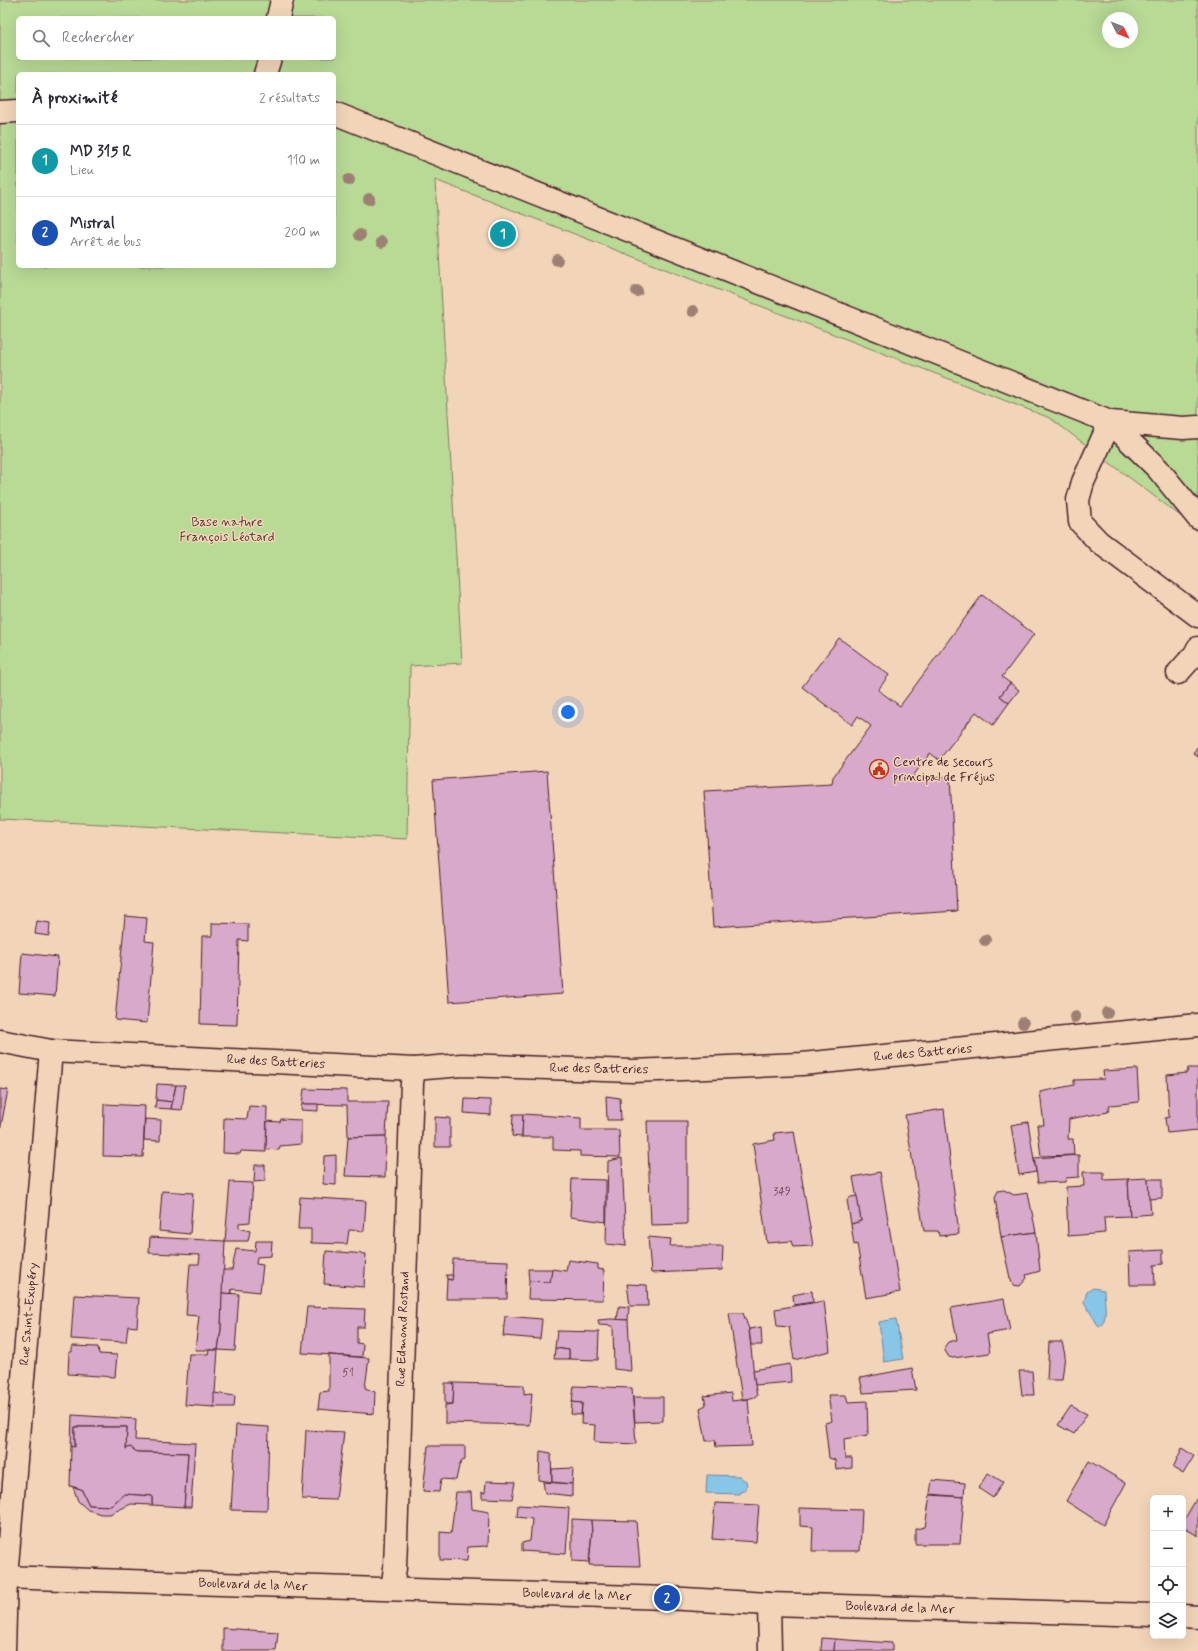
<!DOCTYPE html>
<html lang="fr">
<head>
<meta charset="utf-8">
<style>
	:root { --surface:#fff; --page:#f2f2f3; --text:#2b2b33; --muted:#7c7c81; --line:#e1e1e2; --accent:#c8321e }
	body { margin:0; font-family:Mynerve,sans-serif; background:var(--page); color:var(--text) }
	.controls { position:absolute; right:12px; bottom:12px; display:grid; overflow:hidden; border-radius:6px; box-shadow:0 4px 16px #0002 }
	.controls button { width:36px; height:36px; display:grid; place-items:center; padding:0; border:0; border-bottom:1px solid var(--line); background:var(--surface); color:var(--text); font:20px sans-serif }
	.compass { position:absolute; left:1102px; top:12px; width:36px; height:36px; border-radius:50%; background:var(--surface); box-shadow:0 4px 16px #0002; rotate:132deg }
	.you { position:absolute; left:568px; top:712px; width:14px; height:14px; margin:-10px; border:3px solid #fff; border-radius:50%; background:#1a73e8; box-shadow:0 0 0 6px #1a73e833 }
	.badge { display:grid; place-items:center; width:26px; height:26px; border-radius:50%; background:var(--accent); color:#fff; font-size:13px; font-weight:700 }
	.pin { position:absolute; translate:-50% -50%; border:2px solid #fff; box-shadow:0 1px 4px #0006 }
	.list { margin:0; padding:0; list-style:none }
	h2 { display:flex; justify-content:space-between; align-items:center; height:52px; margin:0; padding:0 16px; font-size:17px }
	h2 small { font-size:13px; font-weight:400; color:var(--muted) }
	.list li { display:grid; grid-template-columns:26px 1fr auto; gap:12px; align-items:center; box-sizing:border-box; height:72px; padding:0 16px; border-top:1px solid var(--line) }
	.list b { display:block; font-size:15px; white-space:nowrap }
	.list p { margin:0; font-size:13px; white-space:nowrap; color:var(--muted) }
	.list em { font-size:13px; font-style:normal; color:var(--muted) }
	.icon { flex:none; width:22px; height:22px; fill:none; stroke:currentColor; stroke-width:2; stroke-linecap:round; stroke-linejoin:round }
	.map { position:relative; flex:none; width:1198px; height:1651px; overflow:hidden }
	.search { position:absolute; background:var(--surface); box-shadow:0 4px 16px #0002; left:16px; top:16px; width:320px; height:44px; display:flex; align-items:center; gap:10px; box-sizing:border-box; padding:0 14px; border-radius:6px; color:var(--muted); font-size:15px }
	.panel { position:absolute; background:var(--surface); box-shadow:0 4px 16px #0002; left:16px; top:72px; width:320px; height:196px; border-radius:6px }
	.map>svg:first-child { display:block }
</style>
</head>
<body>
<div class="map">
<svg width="1198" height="1651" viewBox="0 0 1198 1651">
	<rect width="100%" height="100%" fill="#f2d5b8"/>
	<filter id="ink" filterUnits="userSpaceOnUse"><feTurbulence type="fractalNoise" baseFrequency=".025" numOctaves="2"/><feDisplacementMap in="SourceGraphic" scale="8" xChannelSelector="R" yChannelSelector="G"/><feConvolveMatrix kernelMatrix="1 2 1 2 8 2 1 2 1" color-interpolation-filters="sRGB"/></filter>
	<g filter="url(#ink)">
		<path fill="#b8da95" stroke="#817c60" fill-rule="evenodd" d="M 0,0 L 1198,0 L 1198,529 L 1050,418 L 435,180 L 462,663 L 410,666 L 407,839 L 0,819 ZM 18,18 L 334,18 L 334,58 L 18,58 ZM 1108,18 L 1132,18 L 1132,42 L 1108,42 ZM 18,74 L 334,74 L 334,266 L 18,266 Z"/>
		<g fill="#88c6e8" stroke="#6f839c">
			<path d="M 1093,1288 L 1104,1290 C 1104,1301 1109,1321 1099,1327 L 1084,1302 L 1087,1292 Z"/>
			<polygon points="896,1319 903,1359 884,1362 879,1322"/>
			<polygon points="707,1475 740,1476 741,1478 746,1481 747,1486 745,1491 740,1492 740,1494 706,1493"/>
		</g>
		<g fill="#d8a9ca" stroke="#4a1f2b">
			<polygon points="982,595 1034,634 1002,677 1010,683 1000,696 1009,703 993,725 976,712 939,760 930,753 911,779 950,777 957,911 713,927 704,791 832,784 833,777 871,726 858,716 852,725 802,687 839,638 889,675 878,690 900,706"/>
			<polygon points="1010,683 1019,690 1009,703 1000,696"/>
			<polygon points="1198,746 1198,757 1193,753"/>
			<polygon points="547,771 563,994 449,1002 433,780"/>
			<polygon points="125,916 147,918 145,941 154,942 147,1023 115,1020"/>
			<polygon points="37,921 50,923 49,936 35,934"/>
			<polygon points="212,923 248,924 248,941 239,940 237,1025 200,1024 202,936 212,936"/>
			<polygon points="22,953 58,957 55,996 19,993"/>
			<polygon points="1188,1068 1198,1068 1198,1130 1167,1133 1165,1118 1169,1117 1167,1075 1187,1073"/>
			<polygon points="1137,1069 1139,1102 1110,1105 1108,1112 1069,1119 1068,1139 1073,1139 1074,1155 1041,1156 1037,1125 1044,1125 1040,1092 1074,1085 1074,1080 1104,1079 1103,1071"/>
			<polygon points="157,1084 176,1085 172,1102 156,1100"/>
			<polygon points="176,1085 185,1085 182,1110 171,1109"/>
			<polygon points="0,1089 8,1090 0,1131"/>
			<polygon points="304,1089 347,1090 347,1102 388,1102 386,1136 348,1137 347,1105 302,1104"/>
			<polygon points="606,1096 620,1098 621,1120 607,1120"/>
			<polygon points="465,1099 491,1100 491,1115 464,1113"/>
			<polygon points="156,1100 172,1102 171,1109 155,1108"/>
			<polygon points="104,1104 145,1106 143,1157 103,1156"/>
			<polygon points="302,1104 318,1104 318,1111 301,1110"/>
			<polygon points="249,1106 267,1107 266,1152 241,1151 240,1154 223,1153 224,1118 247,1119"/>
			<polygon points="944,1109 959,1234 939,1236 938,1231 924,1231 905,1115"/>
			<polygon points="513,1114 523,1114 522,1137 512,1136"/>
			<polygon points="523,1114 581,1118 581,1130 619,1130 620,1157 580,1156 580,1151 553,1150 553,1137 522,1137"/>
			<polygon points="435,1117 450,1118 450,1147 435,1147"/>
			<polygon points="145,1119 161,1120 160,1141 144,1140"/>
			<polygon points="281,1119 301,1120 301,1144 280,1146 279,1150 266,1149 267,1121 280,1122"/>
			<polygon points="647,1121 687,1121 687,1224 651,1225"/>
			<polygon points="1028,1122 1036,1172 1019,1175 1011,1125"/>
			<polygon points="794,1131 813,1246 793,1247 791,1241 767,1243 753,1144 775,1140 774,1133"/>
			<polygon points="386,1136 385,1177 345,1176 348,1137"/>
			<polygon points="336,1155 336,1185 323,1184 324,1156"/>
			<polygon points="1079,1155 1079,1177 1066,1178 1065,1182 1038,1183 1034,1158"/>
			<polygon points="622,1158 626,1246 606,1244 608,1161"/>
			<polygon points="255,1165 265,1165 265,1181 254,1182"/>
			<polygon points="880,1172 900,1292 866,1298 857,1244 854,1245 851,1224 861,1221 853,1177"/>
			<polygon points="1083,1172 1104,1172 1104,1180 1128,1179 1130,1216 1104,1217 1105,1233 1068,1236 1066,1187 1084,1186"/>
			<polygon points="1148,1178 1151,1214 1130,1216 1128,1179"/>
			<polygon points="572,1179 606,1180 606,1222 570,1217"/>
			<polygon points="1148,1179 1162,1179 1162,1198 1149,1199"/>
			<polygon points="230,1182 253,1183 250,1222 239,1223 239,1228 250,1231 248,1241 225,1241"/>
			<polygon points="1004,1190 1014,1195 1028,1193 1036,1232 1001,1237 995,1197 998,1191"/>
			<polygon points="162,1191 193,1193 190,1234 159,1231"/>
			<polygon points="857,1196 861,1221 851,1224 847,1200 851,1197"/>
			<polygon points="300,1197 366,1201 364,1231 349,1230 347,1244 311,1243 311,1229 298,1229"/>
			<polygon points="1036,1232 1040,1271 1026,1275 1027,1278 1020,1286 1013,1285 1010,1278 1001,1237"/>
			<polygon points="150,1237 225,1241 221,1330 218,1350 195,1350 199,1316 186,1315 190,1264 199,1264 200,1255 149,1253"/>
			<polygon points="648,1237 671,1239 670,1246 723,1246 722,1270 651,1273"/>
			<polygon points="256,1241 272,1241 271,1256 257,1257 256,1264 263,1265 260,1292 232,1289 231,1294 222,1293 223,1270 232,1270 236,1249 255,1251"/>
			<polygon points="1163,1250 1163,1264 1154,1265 1155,1285 1130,1285 1129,1252"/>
			<polygon points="326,1251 366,1254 364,1287 324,1284"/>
			<polygon points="453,1259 508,1261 507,1299 446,1299 447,1279 452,1280"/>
			<polygon points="568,1260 598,1264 598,1269 604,1270 603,1300 528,1299 529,1281 550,1282 552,1269 566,1271"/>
			<polygon points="528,1269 552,1269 550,1282 529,1281"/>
			<polygon points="446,1275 453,1275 452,1280 447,1279"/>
			<polygon points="627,1284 647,1285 648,1306 630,1306"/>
			<polygon points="812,1291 813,1302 794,1305 793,1295"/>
			<polygon points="222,1293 239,1294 235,1351 218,1350 221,1330"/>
			<polygon points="74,1295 139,1298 137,1327 128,1326 126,1342 71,1339"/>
			<polygon points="1004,1299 1010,1330 987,1334 990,1353 953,1358 949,1357 945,1351 945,1346 948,1342 957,1340 951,1308"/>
			<polygon points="824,1301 830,1351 794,1360 789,1327 777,1326 775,1309"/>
			<polygon points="619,1306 629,1307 628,1320 617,1320"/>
			<polygon points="307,1307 365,1309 364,1327 357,1327 357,1343 363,1344 362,1357 302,1353"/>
			<polygon points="729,1313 743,1313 749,1329 755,1385 757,1396 748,1399 742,1399"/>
			<polygon points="505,1316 542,1319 540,1339 503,1336"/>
			<polygon points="611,1319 628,1320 631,1371 614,1369 613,1326 599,1325 598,1320"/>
			<polygon points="761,1327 762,1345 751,1345 749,1329"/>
			<polygon points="557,1331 599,1332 598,1360 569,1359 569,1350 555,1348"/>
			<polygon points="1049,1342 1062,1342 1065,1355 1062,1380 1047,1380"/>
			<polygon points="72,1346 98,1347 99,1354 117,1355 115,1377 68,1374 69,1352 72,1352"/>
			<polygon points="555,1348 569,1350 569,1359 554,1359"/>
			<polygon points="209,1350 218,1350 214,1407 185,1405 189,1354 208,1354"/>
			<polygon points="329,1355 369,1358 365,1388 375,1392 374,1414 318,1409 320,1392 329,1391"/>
			<polygon points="790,1364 791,1382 755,1385 753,1370"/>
			<polygon points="912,1368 916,1390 863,1393 860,1378"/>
			<polygon points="1019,1371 1032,1371 1034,1395 1022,1395"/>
			<polygon points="445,1383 454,1383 453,1404 445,1404"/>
			<polygon points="454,1383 524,1385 524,1394 532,1393 529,1425 445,1423 445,1405 453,1404"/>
			<polygon points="574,1386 632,1388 636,1444 594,1442 595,1425 581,1424 582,1403 572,1402"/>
			<polygon points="214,1393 235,1396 234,1407 214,1407"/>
			<polygon points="731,1393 732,1401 748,1399 752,1446 716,1447 715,1440 706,1441 700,1408 706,1405 704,1396"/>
			<polygon points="828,1395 846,1395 848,1402 867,1401 868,1435 844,1439 845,1458 852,1458 852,1468 836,1470 835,1460 829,1458 825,1423 832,1421"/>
			<polygon points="633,1397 663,1397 663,1421 635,1422"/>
			<polygon points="572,1402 582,1403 581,1415 571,1414"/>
			<polygon points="1071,1406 1087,1414 1074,1434 1058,1425"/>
			<polygon points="72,1415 136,1419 135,1440 195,1443 191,1507 184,1507 188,1453 137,1452 130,1447 126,1449 127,1427 75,1427 75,1447 71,1446"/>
			<polygon points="236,1425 269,1427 267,1511 231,1510"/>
			<polygon points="75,1427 127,1427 126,1449 130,1447 137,1452 188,1453 184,1507 152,1505 152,1496 124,1494 111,1506 89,1505 81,1489 70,1486 71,1446 75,1447"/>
			<polygon points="306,1430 344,1432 336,1500 302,1499"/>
			<polygon points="428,1446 465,1446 465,1460 462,1461 459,1466 456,1480 441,1479 439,1492 423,1491"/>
			<polygon points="1182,1448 1194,1456 1183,1474 1173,1468"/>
			<polygon points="540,1451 551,1453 552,1482 539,1480"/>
			<polygon points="1089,1461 1126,1483 1103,1525 1066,1501"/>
			<polygon points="573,1468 572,1484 552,1482 552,1469"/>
			<polygon points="988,1473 1003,1482 993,1498 978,1488"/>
			<polygon points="932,1480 965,1483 964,1497 930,1494"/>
			<polygon points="486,1481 515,1482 512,1499 482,1498 482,1492 485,1493"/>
			<polygon points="543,1482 572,1484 572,1496 545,1493"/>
			<polygon points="73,1487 81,1489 89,1505 111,1506 124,1494 152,1496 152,1505 131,1504 110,1514 101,1514 88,1510 78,1501"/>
			<polygon points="456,1492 471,1492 472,1509 489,1512 488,1546 468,1547 467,1561 440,1560 440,1532 451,1533"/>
			<polygon points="930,1495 964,1497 960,1544 915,1544 915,1529 925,1527"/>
			<polygon points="1198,1496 1198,1536 1183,1527 1183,1522"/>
			<polygon points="715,1503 759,1505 756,1542 712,1539"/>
			<polygon points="518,1505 569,1508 566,1554 522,1551 522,1543 530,1541 532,1519 517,1517"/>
			<polygon points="800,1508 862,1510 860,1551 812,1551 813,1527 800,1526"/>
			<polygon points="572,1519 591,1520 592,1532 589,1562 572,1561"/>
			<polygon points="591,1520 636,1521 640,1566 589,1565 592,1532"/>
			<polygon points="223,1628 278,1632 276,1651 223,1651"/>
			<polygon points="822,1638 835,1639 834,1651 821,1651"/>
			<polygon points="835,1639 892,1643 892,1651 834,1651"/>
		</g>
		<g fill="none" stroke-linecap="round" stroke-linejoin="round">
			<defs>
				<g id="minor">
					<polyline points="278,18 282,0"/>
					<polyline points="265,74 270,58"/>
					<polyline points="0,112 18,111"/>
					<polyline points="334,113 1110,422 1183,428 1198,427"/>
					<polyline points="1198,518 1158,469 1110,422 1083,482 1078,500 1080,522 1099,542 1198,616"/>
					<polyline points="1178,673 1195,654 1198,648"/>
					<polyline points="0,1041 51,1051 414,1069 462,1065 633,1071 802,1064 1198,1025"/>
					<polyline points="0,1577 667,1598 769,1604 1153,1615"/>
					<polyline points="392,1589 395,1568 412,1083 414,1069"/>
					<polyline points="769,1604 770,1651"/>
					<polyline points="1183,1616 1198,1617"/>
					<polyline points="4,1651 6,1577 51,1051"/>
				</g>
			</defs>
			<use href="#minor" stroke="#4a1f2b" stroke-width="25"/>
			<use href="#minor" stroke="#f2d5b8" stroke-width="22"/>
		</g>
		<g fill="#9e8073">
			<circle cx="349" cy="180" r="6"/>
			<circle cx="369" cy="199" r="6"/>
			<circle cx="360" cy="235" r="6"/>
			<circle cx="382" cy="242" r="6"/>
			<circle cx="557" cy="260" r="6"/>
			<circle cx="637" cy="291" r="6"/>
			<circle cx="693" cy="311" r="6"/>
			<circle cx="985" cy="940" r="6"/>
			<circle cx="1107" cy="1013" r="6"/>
			<circle cx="1075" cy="1017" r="6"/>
			<circle cx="1023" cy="1023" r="6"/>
		</g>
	</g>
	<defs>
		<symbol id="civic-ring" viewBox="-11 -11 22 22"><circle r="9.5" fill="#f2d5b8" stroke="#c8321e" stroke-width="1.5"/><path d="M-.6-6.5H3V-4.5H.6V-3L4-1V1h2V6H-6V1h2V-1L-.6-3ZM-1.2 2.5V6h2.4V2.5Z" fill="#c8321e"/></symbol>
	</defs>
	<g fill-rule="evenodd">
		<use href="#civic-ring" x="868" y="758" width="22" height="22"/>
	</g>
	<g text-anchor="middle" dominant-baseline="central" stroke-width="3" stroke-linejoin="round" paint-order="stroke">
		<g font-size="11" fill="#6e4253">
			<text x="782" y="1192">349</text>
			<text x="348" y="1373">51</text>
		</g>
		<g font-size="13" fill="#5a3b3b" stroke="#f2d5b8">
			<text x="227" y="522">Base nature<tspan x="227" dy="15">François Léotard</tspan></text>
		</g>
		<g font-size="13" fill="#4a1f2b" stroke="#f2d5b8" text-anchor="start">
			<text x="893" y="762">Centre de secours<tspan x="893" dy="15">principal de Fréjus</tspan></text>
		</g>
		<g font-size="13" fill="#4a1f2b" stroke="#f2d5b8">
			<text transform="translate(923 1053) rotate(-5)">Rue des Batteries</text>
			<text transform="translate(276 1062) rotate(3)">Rue des Batteries</text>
			<text transform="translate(599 1069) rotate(1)">Rue des Batteries</text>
			<text transform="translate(29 1314) rotate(-85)">Rue Saint-Exupéry</text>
			<text transform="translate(403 1329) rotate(-88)">Rue Edmond Rostand</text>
			<text transform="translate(253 1585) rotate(2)">Boulevard de la Mer</text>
			<text transform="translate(577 1595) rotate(2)">Boulevard de la Mer</text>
			<text transform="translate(900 1608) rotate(2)">Boulevard de la Mer</text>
		</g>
	</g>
</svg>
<div class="controls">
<button>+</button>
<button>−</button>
<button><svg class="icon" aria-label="locate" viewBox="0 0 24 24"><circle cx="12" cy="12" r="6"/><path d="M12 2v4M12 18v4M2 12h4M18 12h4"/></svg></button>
<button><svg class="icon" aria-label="layers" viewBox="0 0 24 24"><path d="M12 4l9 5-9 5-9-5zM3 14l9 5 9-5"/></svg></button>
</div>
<svg class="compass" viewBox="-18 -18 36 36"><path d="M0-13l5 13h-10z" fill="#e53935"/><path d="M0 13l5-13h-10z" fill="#7c7c81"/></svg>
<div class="you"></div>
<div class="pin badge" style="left:503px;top:234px;background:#0f9aa8">1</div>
<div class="pin badge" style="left:667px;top:1598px;background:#1a4fb4">2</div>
<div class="search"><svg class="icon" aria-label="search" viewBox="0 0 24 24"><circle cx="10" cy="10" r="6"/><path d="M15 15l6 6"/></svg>Rechercher</div>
<section class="panel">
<h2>À proximité<small>2 résultats</small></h2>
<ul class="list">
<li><span class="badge" style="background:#0f9aa8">1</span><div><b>MD 315 R</b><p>Lieu</p></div><em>110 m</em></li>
<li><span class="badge" style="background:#1a4fb4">2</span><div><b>Mistral</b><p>Arrêt de bus</p></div><em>200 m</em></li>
</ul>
</section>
</div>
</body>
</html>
